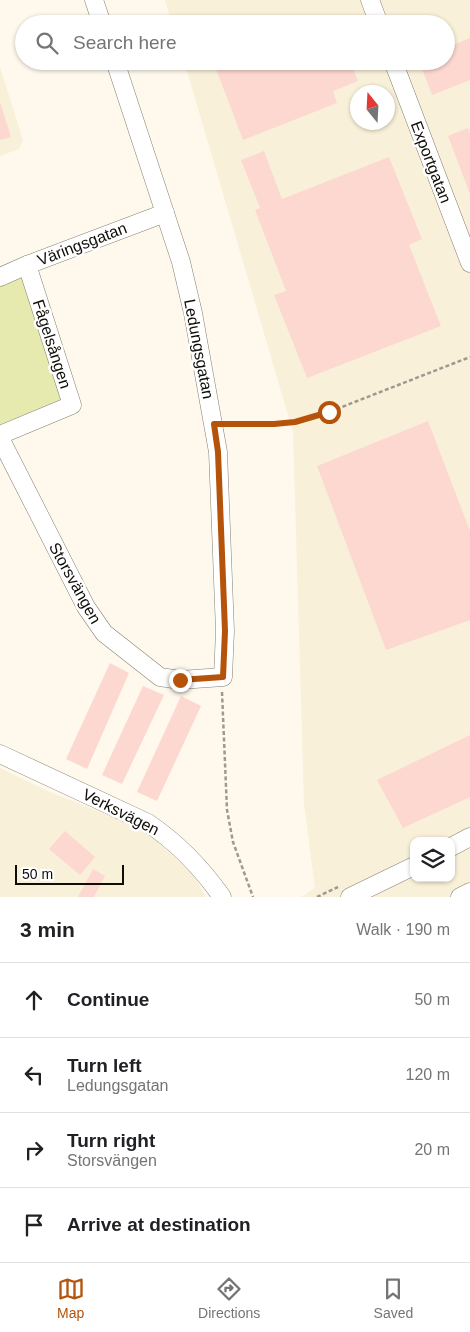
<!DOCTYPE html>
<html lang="en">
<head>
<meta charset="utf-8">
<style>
	:root { --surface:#fff; --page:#f2f2f2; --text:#202124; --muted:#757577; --line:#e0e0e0; --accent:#b45309 }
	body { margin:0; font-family:Helvetica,sans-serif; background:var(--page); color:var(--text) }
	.controls { position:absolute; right:15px; bottom:15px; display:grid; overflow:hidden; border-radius:10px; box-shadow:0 1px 4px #0004 }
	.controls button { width:45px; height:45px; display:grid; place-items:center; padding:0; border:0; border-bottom:1px solid var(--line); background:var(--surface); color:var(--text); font:25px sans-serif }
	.compass { position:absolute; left:350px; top:85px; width:45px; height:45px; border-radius:50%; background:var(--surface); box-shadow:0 1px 4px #0004; rotate:342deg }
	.scale { position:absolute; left:15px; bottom:12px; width:109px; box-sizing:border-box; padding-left:5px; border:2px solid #0f0d08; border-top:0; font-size:14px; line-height:18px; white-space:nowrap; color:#0f0d08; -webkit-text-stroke:4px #fff; paint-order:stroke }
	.stop { position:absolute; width:15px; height:15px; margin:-11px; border:4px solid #b45309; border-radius:50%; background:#fff }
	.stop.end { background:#b45309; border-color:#fff; box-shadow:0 1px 5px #0008 }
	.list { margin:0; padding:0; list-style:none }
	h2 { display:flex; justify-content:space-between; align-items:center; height:65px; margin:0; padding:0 20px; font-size:21px }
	h2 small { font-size:16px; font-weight:400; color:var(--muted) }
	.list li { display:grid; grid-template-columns:32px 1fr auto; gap:15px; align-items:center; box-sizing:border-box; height:75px; padding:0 20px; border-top:1px solid var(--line) }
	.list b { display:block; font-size:19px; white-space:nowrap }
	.list p { margin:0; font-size:16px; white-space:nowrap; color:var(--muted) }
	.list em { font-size:16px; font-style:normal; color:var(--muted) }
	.icon { flex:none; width:28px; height:28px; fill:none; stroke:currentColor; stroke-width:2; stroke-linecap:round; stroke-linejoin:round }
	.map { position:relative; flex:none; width:470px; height:897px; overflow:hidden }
	.search { position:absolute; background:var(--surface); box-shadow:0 1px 4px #0004; left:15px; right:15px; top:15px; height:55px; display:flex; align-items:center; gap:12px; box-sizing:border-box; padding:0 18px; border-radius:28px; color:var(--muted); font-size:19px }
	.sheet { height:365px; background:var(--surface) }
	nav { display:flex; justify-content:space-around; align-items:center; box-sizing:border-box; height:70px; border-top:1px solid var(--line); background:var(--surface); font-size:14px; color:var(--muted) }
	nav a { display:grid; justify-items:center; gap:2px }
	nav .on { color:var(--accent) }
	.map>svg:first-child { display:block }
</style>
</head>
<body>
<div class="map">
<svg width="470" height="897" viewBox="0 0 470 897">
	<rect width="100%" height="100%" fill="#fff9ed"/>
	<g fill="#f9f0d9" fill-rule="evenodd">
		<path d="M 165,0 L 470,0 L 470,897 L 301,897 L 315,888 L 304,804 L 293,432 L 184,61 L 446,61 L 446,24 L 172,24 ZM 358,92 L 388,92 L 388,122 L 358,122 ZM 414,841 L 451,841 L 451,878 L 414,878 Z"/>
		<polygon points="0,67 23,140 19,149 0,156"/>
		<polygon points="0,768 50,792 145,830 194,876 206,897 0,897"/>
	</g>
	<polygon fill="#e6eaae" points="27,265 72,405 0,435 0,277"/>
	<g fill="#fcd8d0">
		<polygon points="470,38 470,80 432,95 419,61 446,61 446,48"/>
		<polygon points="236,61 320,61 323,69 343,61 350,61 358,81 333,91 337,103 243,140 216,69"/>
		<polygon points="0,102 11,137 0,140"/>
		<polygon points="468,128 470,134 470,194 448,136"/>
		<polygon points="264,151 282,199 389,157 422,239 409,245 441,326 307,378 274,295 286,291 255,210 260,208 241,160"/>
		<polygon points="428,421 470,531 470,620 386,650 317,466"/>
		<polygon points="110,663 129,673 87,769 66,759"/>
		<polygon points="143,686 164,695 122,784 102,775"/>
		<polygon points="181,696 201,706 157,801 137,792"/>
		<polygon points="470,735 470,797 403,828 377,780"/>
		<polygon points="65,831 95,857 80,875 49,849"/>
		<polygon points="93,869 105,876 94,897 78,897"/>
	</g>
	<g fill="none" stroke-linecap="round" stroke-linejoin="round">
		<defs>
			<g id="minor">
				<polyline points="94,0 102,24"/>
				<polyline points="370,0 379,24"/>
				<polyline points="393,61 470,263"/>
				<polyline points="0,277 27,265 165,213"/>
				<polyline points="0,435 72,405 27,265"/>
				<polyline points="0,438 86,607 104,633 160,677 180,680 223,677 225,631 218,452 193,313 181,262 115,61"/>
				<path d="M 0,754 L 148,823 C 179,844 201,867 222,897"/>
				<polyline points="451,847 470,837"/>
				<polyline points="350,897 414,866"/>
				<polyline points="460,897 470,892"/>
			</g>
		</defs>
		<use href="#minor" stroke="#868073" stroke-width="19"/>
		<g stroke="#9e9990" stroke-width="2.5" stroke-dasharray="4 2.5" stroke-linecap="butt">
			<polyline points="228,424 274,424 295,422 329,412 470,357"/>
			<polyline points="222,692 227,810 233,842 253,897"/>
			<polyline points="317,897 338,887"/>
		</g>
		<use href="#minor" stroke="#fff" stroke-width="18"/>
	</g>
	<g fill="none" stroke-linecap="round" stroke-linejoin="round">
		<polyline stroke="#b45309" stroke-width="6" points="180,680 223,677 225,631 218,452 214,424 274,424 295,422 329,412"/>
	</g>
	<g text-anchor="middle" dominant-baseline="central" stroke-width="5" stroke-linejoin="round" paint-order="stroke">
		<g font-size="16" fill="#0f0d08" stroke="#fff">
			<text transform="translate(431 162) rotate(69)">Exportgatan</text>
			<text transform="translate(82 244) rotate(-21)">Väringsgatan</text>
			<text transform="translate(52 344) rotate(72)">Fågelsången</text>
			<text transform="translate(199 349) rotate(79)">Ledungsgatan</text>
			<text transform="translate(75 583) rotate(61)">Storsvängen</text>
			<text transform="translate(121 812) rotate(27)">Verksvägen</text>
		</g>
	</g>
</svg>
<div class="controls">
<button><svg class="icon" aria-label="layers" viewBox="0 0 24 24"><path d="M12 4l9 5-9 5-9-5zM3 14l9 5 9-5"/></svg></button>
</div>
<svg class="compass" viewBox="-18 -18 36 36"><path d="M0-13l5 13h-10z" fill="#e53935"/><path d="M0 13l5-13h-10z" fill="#757577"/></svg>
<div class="scale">50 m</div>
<div class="stop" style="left:329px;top:412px"></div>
<div class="stop end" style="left:180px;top:680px"></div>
<div class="search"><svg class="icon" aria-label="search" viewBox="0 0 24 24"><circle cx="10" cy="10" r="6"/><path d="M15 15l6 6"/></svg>Search here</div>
</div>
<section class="sheet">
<h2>3 min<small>Walk · 190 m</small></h2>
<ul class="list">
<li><svg class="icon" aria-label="ahead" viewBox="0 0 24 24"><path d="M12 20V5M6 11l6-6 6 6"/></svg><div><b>Continue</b></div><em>50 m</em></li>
<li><svg class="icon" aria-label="left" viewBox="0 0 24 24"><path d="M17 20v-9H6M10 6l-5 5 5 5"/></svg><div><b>Turn left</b><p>Ledungsgatan</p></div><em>120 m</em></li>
<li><svg class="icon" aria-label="right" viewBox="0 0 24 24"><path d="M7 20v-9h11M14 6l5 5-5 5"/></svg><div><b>Turn right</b><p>Storsvängen</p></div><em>20 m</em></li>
<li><svg class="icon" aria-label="arrive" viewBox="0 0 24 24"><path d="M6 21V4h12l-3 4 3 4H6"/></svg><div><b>Arrive at destination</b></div></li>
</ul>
</section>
<nav>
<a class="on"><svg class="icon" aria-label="map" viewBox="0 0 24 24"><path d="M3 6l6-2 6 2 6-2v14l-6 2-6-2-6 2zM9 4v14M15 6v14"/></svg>Map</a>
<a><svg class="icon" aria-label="directions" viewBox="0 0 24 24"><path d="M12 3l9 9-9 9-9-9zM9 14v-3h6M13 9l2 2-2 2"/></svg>Directions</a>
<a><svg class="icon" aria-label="saved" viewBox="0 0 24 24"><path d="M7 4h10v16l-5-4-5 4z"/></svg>Saved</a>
</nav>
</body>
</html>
